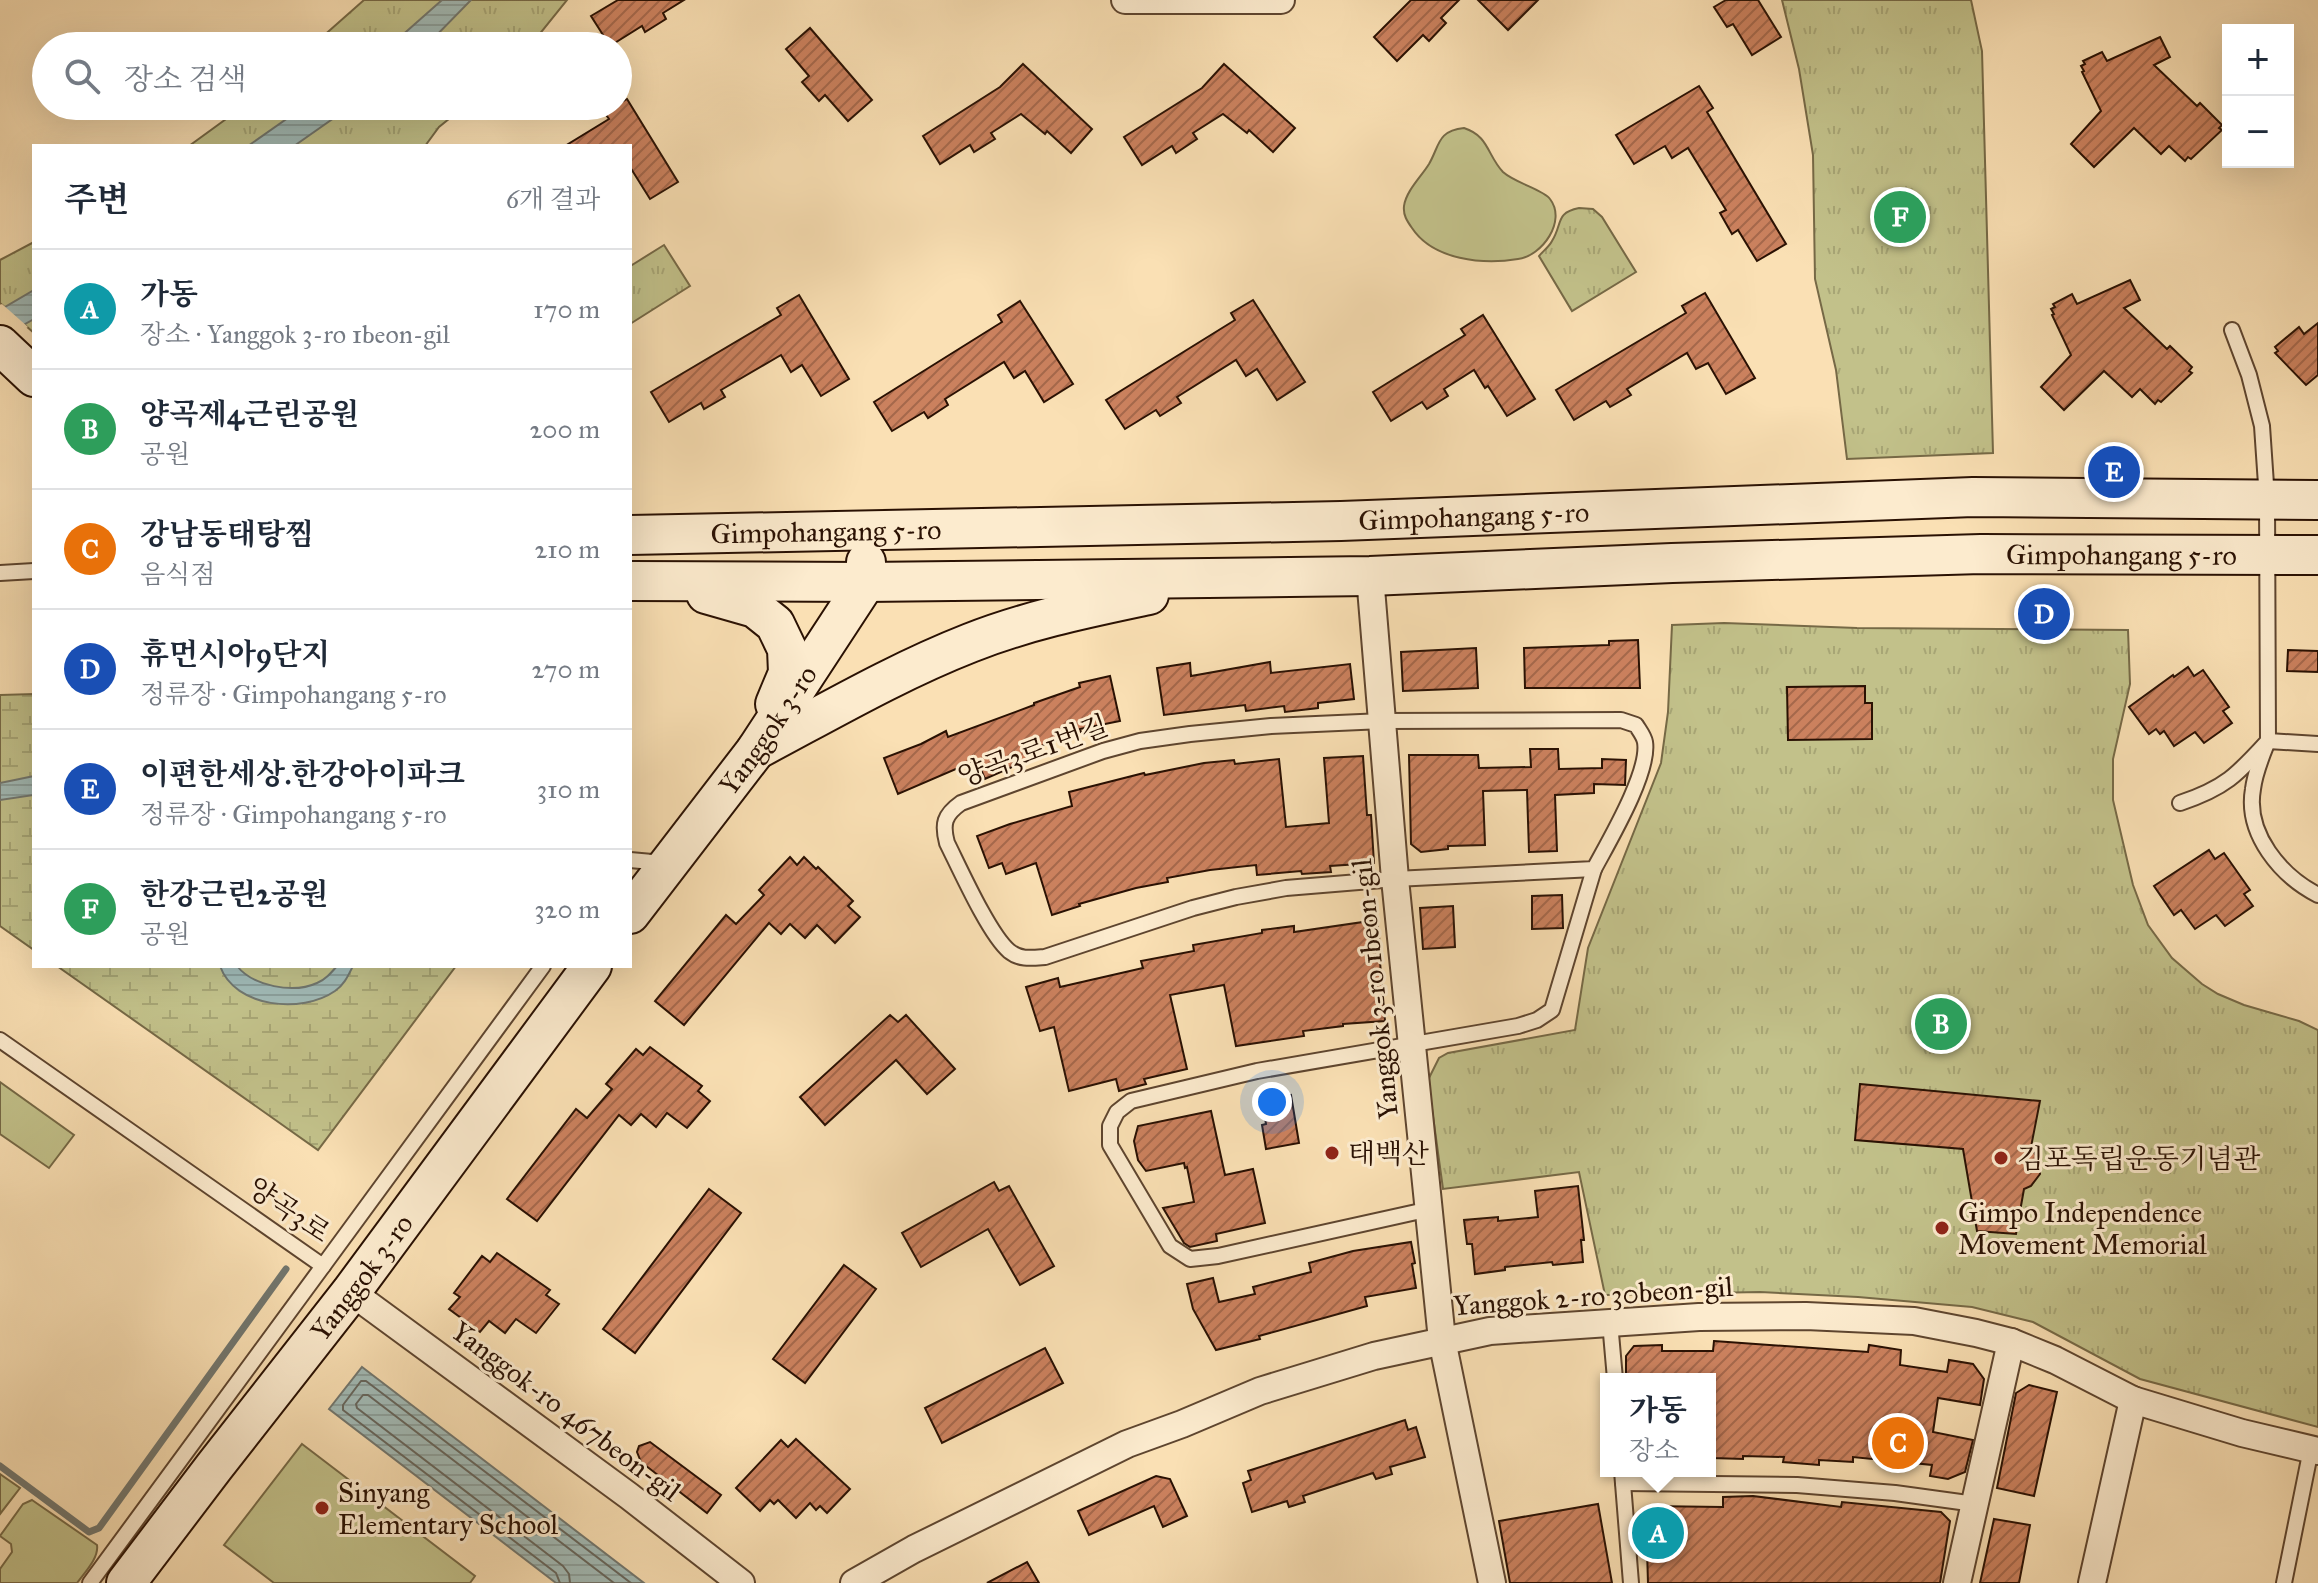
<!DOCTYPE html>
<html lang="ko">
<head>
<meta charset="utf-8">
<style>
	:root { --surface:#fff; --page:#f2f2f3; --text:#1f2937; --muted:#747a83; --line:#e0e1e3; --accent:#ea580c }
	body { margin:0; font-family:"IM FELL Great Primer","Noto Serif KR",serif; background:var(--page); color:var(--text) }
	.controls { position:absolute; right:24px; top:24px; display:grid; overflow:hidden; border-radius:0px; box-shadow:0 8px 32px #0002 }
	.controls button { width:72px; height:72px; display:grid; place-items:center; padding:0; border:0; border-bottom:2px solid var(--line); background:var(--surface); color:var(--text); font:40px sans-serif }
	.you { position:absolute; left:1272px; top:1102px; width:28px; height:28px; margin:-20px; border:6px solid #fff; border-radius:50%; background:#1a73e8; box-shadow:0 0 0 12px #1a73e833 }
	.badge { display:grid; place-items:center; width:52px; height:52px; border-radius:50%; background:var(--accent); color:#fff; font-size:26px; font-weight:700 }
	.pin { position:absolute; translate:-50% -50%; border:4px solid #fff; box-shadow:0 2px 8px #0006 }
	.popup { position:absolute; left:1600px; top:1373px; width:116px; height:104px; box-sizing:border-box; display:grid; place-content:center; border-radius:0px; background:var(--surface); filter:drop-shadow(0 2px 6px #0005); font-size:26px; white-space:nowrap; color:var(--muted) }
	.popup b { font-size:30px; color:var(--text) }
	.popup::after { content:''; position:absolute; left:50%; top:100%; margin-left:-16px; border:16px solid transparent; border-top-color:var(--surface) }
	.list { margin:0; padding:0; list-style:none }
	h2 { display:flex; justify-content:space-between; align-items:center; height:104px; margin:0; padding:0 32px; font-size:34px }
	h2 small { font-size:26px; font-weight:400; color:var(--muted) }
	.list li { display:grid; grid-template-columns:52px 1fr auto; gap:24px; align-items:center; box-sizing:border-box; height:120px; padding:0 32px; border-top:2px solid var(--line) }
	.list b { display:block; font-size:30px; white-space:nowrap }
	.list p { margin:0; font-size:26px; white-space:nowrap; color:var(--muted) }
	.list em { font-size:26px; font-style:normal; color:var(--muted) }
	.icon { flex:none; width:44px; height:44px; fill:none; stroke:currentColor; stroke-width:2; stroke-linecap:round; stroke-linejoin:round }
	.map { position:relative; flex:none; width:2318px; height:1583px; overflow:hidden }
	.search { position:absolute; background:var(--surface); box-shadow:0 8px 32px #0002; left:32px; top:32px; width:600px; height:88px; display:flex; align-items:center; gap:20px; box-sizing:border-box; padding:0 28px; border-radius:44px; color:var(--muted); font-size:30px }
	.panel { position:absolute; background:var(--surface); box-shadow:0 8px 32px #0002; left:32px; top:144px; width:600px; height:824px; border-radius:0px }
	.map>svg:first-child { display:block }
</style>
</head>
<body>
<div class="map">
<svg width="2318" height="1583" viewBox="0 0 2318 1583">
	<defs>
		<pattern id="wetland-marsh" width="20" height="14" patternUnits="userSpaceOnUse" patternTransform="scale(2)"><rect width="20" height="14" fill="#c2c18a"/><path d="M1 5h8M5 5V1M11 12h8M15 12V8" fill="none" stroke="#a7a575"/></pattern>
		<pattern id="park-tufts" width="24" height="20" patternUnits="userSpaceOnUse" patternTransform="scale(2)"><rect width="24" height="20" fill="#c2c18a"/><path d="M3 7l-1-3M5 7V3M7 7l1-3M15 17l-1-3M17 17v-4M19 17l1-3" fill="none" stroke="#a7a575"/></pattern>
		<pattern id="water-rules" width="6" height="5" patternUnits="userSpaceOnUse" patternTransform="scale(2)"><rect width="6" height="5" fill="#a2bbb7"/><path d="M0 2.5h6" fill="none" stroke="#8ca09c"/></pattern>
		<pattern id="building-hatch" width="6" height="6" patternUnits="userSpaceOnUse" patternTransform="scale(2)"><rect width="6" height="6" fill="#cb815e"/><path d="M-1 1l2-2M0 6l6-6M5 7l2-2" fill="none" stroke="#a5684b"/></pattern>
	</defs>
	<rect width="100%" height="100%" fill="#fae0b4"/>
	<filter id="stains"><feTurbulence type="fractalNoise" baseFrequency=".0025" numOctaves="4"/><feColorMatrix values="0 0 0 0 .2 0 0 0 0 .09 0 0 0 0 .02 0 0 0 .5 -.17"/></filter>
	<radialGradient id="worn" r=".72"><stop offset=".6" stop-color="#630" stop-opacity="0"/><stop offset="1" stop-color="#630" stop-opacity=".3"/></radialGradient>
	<g fill="#c2c18a" stroke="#766946" stroke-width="2">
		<path d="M 1464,128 C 1489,136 1487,155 1503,172 C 1515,183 1544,190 1550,199 C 1567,221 1542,256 1518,259 C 1483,265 1433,260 1412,228 C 1407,221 1403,215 1404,206 C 1406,191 1421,177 1429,164 C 1440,145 1437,131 1464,128 Z"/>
		<polygon points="0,1082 74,1135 49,1168 0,1134"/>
		<polygon points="302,1444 475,1576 470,1583 274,1583 224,1545"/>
		<polygon points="0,1474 20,1488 0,1514"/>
		<path d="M 32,1500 L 97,1545 C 99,1558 85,1572 77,1583 L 0,1583 L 0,1569 L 12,1552 L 11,1544 L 0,1536 L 23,1504 Z"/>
	</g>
	<g fill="url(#wetland-marsh)" stroke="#766946" stroke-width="2">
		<polygon points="34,694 34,950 0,926 0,695"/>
		<polygon points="57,966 456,966 318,1150"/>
	</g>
	<g fill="url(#park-tufts)" stroke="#766946" stroke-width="2">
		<polygon points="364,0 567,0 530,46 312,46"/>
		<polygon points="1782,0 1971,0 1982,51 1993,453 1847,459 1836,370 1815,279 1813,155 1799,69"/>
		<polygon points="244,106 465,106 439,127 425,146 189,146"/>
		<path d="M 1579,208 L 1593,209 L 1602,217 L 1636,272 L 1572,311 L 1539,256 C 1543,251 1549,247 1552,241 C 1563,223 1555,213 1579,208 Z"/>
		<polygon points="34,242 34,333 0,303 0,260"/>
		<polygon points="664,245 690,286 630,324 630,263 632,265"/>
		<polygon points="1724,623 1857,628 2128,630 2130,684 2113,759 2113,800 2133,885 2148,925 2172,958 2202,984 2218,994 2244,1005 2299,1021 2318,1030 2318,1427 2140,1379 2033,1322 1972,1307 1858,1297 1760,1292 1605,1295 1579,1172 1443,1189 1428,1080 1439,1058 1448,1053 1575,1030 1588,948 1661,763 1668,712 1672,625"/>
	</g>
	<g fill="url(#water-rules)" stroke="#72776f" stroke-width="2">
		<polygon points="442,0 471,0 426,46 390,46"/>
		<polygon points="305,106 351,106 294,146 248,146"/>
		<polygon points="34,290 34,319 0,338 0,310"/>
		<polygon points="34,776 34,795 0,800 0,783"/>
		<path d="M 220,966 L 237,966 C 253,986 293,994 317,983 C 325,980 331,973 337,966 L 353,966 C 348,976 344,985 335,991 C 302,1014 235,1008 220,966 Z"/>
		<polygon points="362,1367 644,1583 556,1583 329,1409"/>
	</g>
	<polygon fill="#fae0b4" points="2,304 28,327 0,342 0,305"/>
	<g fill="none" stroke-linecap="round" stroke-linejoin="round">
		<g stroke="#66665d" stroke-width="2">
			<polyline points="560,1583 556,1573 343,1410 343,1405 361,1381 366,1381 631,1583"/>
			<polyline points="570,1583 569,1574 563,1566 357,1408 356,1404 363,1395 368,1395 614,1583"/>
		</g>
		<polyline stroke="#72776f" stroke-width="7" points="0,1466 89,1532 99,1528 286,1269"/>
	</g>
	<g fill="url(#building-hatch)" stroke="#2a1103" stroke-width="2">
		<polygon points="618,0 684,0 663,13 666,19 645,32 642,26 610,46 591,16"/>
		<polygon points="1411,0 1459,0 1441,18 1446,23 1429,41 1423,35 1397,61 1374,37"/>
		<polygon points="1478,0 1538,0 1508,30"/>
		<polygon points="1726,0 1758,0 1781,37 1752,55 1733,24 1727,27 1714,7"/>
		<polygon points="810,28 872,100 848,121 825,95 819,101 802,82 809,76 786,49"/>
		<polygon points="2160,37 2170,57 2154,65 2197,106 2200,103 2222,125 2219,128 2222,130 2191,159 2188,157 2185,161 2169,146 2161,154 2134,128 2094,167 2071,144 2101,111 2082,72 2084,71 2081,66 2085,64 2083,61 2102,52 2107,61"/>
		<polygon points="1023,64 1092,129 1071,153 1047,131 1045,134 1021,114 991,133 995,139 974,152 970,145 940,164 923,136 1000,87"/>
		<polygon points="1224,64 1295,128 1273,152 1249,130 1247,133 1223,114 1193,133 1197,139 1176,153 1172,146 1142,165 1124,137 1202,88"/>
		<polygon points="1699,86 1713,108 1707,112 1786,244 1757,261 1738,230 1732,234 1720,213 1726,210 1688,148 1672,158 1665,146 1634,164 1616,135"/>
		<polygon points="627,99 678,182 650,199 630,167 630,146 565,146 609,119 604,112"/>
		<polygon points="2130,280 2140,300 2124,308 2167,349 2170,346 2192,367 2189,371 2192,373 2161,402 2158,400 2155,404 2140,389 2132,397 2104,371 2064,410 2041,387 2071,355 2052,315 2054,314 2051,309 2055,307 2053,304 2072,294 2077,304"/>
		<polygon points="1705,293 1755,378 1726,394 1708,363 1696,369 1687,353 1627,389 1631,395 1610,407 1606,401 1574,420 1556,390 1686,313 1682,306"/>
		<polygon points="799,295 849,379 821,396 802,365 791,372 781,355 721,390 725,397 704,409 701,403 669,422 651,392 781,315 777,308"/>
		<polygon points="1253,300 1305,382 1277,400 1257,369 1246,376 1236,360 1177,397 1181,403 1160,416 1156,410 1125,429 1106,400 1235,320 1231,313"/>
		<polygon points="1020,301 1073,384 1044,402 1025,371 1014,378 1004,362 945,399 948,405 928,418 924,412 892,431 874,402 1002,322 998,315"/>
		<polygon points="1483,315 1535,399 1507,416 1488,386 1485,388 1474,370 1444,389 1448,396 1427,409 1422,402 1391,421 1373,392 1465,335 1461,329"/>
		<polygon points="2318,323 2318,375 2306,385 2275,353 2278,351 2275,347 2299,327 2304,334"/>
		<polygon points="1638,640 1640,688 1525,688 1524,648 1609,645 1609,641"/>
		<polygon points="1476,648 1478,688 1403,691 1401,652"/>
		<polygon points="2288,650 2318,651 2318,672 2287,671"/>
		<polygon points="1270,662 1271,673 1350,664 1354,699 1318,703 1318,708 1285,712 1284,706 1246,711 1245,705 1164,715 1157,668 1190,663 1191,676"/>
		<polygon points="2188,667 2194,676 2203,670 2229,707 2223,711 2232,723 2204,743 2195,732 2174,746 2164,731 2160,734 2156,729 2149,734 2129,707 2173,675 2174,677"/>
		<polygon points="1110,676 1120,721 1080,729 1081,732 1041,746 1044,753 985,779 979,765 974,767 972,762 898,794 884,758 921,744 946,731 948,737 1034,705 1034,703 1080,687 1079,683"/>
		<polygon points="1865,686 1865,703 1872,703 1872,739 1788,740 1787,687"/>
		<polygon points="1530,749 1558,749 1559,769 1602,768 1602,759 1626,760 1625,785 1594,784 1594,793 1555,795 1557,851 1529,852 1527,790 1483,791 1485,845 1448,846 1448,849 1421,852 1411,844 1409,755 1478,755 1479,768 1531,767"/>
		<polygon points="1363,756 1367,815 1371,815 1374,863 1330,866 1331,872 1302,874 1301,871 1257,875 1256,865 1210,870 1167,878 1168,882 1136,888 1079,904 1080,906 1052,915 1036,863 1006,874 1002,863 989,868 977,836 1010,824 1072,806 1069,792 1144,773 1145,775 1204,763 1234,760 1235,764 1279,759 1286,827 1329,823 1324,758"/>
		<polygon points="2209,850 2215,859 2224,853 2250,890 2244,894 2253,906 2225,926 2216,915 2195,929 2181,910 2174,915 2154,886"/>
		<polygon points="790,857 797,865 804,857 816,869 818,867 853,901 848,906 860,917 835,943 817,925 805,938 790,924 781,934 769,923 684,1025 655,1001 726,915 736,924 764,895 759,890"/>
		<polygon points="1562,895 1563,928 1532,929 1532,896"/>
		<polygon points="1453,906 1455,947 1423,949 1420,908"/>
		<polygon points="1377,920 1382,962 1380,962 1385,1021 1343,1024 1343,1026 1303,1031 1304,1036 1236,1046 1224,985 1170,995 1187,1069 1144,1079 1146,1084 1119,1091 1116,1079 1069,1091 1054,1027 1040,1031 1026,987 1058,978 1060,987 1143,968 1141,961 1194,951 1193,945 1262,933 1262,930 1294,926 1294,932"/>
		<polygon points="890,1015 898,1022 906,1015 955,1069 927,1094 896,1060 825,1125 800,1097"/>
		<polygon points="650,1047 702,1086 698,1091 710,1101 687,1128 667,1113 656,1127 641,1114 631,1125 619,1115 537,1221 507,1199 576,1109 587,1118 612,1089 606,1084 636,1049 643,1055"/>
		<polygon points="1860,1084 2040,1101 2031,1147 2039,1161 2040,1174 2031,1186 2024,1189 2016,1234 1977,1231 1963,1149 1855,1140"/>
		<polygon points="1291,1095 1299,1143 1266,1149 1262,1125 1266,1124 1262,1100"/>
		<polygon points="1211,1111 1225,1175 1253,1169 1265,1223 1216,1234 1217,1241 1190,1247 1184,1243 1163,1208 1194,1202 1187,1167 1185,1168 1184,1163 1146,1171 1138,1160 1134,1141 1138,1126"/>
		<polygon points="994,1182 999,1191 1009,1186 1054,1266 1020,1285 988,1229 921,1267 902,1233"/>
		<polygon points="1578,1186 1584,1240 1581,1240 1583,1262 1553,1265 1552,1262 1505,1267 1505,1270 1475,1274 1472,1244 1467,1244 1464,1220 1498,1217 1498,1221 1538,1217 1535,1191"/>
		<polygon points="709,1189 741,1213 635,1353 603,1329"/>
		<polygon points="1411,1242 1415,1263 1412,1264 1416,1288 1365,1297 1367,1306 1259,1336 1260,1339 1216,1350 1193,1309 1187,1284 1213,1278 1219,1302 1255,1294 1253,1287 1311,1272 1309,1263 1353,1251"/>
		<polygon points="497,1253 550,1290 546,1295 559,1304 536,1333 516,1319 505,1333 489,1321 480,1332 449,1309 460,1297 454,1293 482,1256 490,1262"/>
		<polygon points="844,1265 876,1289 805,1383 773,1359"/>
		<polygon points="1714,1341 1868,1352 1869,1345 1901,1350 1900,1365 1947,1372 1949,1360 1973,1364 1984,1379 1980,1405 1938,1398 1933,1432 1973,1440 1965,1472 1948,1479 1930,1476 1932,1465 1853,1457 1853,1462 1819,1460 1819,1465 1783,1462 1784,1457 1743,1456 1743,1459 1712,1458 1712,1379 1626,1379 1626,1356 1634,1346 1662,1345 1662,1351 1713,1351"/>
		<polygon points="1045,1348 1063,1383 942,1443 925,1408"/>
		<polygon points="2029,1385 2057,1392 2034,1496 1997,1488 2016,1393"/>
		<polygon points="1405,1420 1408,1430 1416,1427 1425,1457 1390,1467 1392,1474 1376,1479 1373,1473 1303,1496 1305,1502 1289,1507 1287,1501 1252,1512 1243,1483 1251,1480 1248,1471"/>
		<polygon points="796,1439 850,1489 827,1513 820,1506 816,1510 810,1503 796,1518 778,1500 774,1504 770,1500 760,1511 736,1488 781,1440 788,1447"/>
		<polygon points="650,1442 721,1495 707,1513 641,1462 637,1452 639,1446"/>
		<polygon points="1156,1476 1170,1479 1187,1516 1163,1527 1154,1506 1089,1535 1078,1511"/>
		<polygon points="1753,1496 1841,1507 1842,1502 1941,1512 1950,1521 1940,1583 1648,1583 1647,1549 1640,1549 1639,1519 1648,1506 1723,1507 1723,1497"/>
		<polygon points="1598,1504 1612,1583 1510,1583 1499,1521"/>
		<polygon points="1994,1519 2030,1525 2019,1583 1980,1583"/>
		<polygon points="1027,1562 1039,1583 987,1583"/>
	</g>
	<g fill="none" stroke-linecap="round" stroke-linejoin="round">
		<defs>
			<g id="lane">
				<path d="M 2232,330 L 2249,375 L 2262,426 L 2267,499 L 2268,741 C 2262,756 2255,772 2253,789 C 2245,834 2281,876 2318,895"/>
				<polyline points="0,573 34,571"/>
				<path d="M 1621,720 L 1636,725 C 1639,730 1644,736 1645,742 C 1650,772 1609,841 1594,869 L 1395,879 L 1286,888 L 1236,897 L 1193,908 L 1045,957 C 1032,958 1020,960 1009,951 C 989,934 960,869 947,843 C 942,824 944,815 961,803 L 1103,751 L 1140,741 L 1190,734 L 1271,726 L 1383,721 Z"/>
				<path d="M 2180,803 C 2225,788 2237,775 2268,741 L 2318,744"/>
				<polyline points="630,860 663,863"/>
				<polyline points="0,1040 323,1266 543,966"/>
				<polyline points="1430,1209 1218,1256 1190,1259 1170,1246 1110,1145 1110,1126 1117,1112 1131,1101 1257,1071 1518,1026 1537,1020 1552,1010 1594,869"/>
				<polyline points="1610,1322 1615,1379"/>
				<polyline points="1622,1471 1631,1583"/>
				<polyline points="1623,1483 1797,1485 1895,1493 1975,1504"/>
				<polyline points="90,1583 323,1266"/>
				<polyline points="2284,1583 2311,1449"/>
			</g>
			<g id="street">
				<polyline points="1125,0 1281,0"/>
				<polyline points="1370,576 1395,879 1442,1340 1492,1583"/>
				<polyline points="351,1292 629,1496 741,1583"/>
				<polyline points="854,1583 914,1549 1127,1444 1182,1424 1260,1391 1374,1356 1490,1331 1699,1317 1806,1316 1914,1321 1976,1333 2011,1342 2055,1360 2133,1400 2242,1433 2318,1451"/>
				<polyline points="1957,1583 2011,1342"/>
				<polyline points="2092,1583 2133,1400"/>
			</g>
			<g id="secondary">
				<polyline points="0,345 34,377"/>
				<path id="s1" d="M 630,535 L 1341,521 L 1973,497 L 2318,500"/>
				<path id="s2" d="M 630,581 L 866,582 L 1370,576 L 1672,563 L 1981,554 L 2318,555"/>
				<polyline points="706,594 755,608 775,624 787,649 788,673 775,704"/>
				<path d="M 756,750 C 826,713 896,672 970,643 C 1028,620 1088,608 1149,595"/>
				<path id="s3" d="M 630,914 L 756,750 L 866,582 L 866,562"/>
				<path id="s4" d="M 126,1583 L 214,1467 L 351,1292 L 592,966"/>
			</g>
		</defs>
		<use href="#lane" stroke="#5e452f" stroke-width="18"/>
		<use href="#street" stroke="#5e452f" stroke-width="30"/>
		<use href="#secondary" stroke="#2a1103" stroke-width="42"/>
		<use href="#lane" stroke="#fcebce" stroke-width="14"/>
		<use href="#street" stroke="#fcebce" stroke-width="26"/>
		<use href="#secondary" stroke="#fcebce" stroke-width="38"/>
	</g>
	<g fill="#8f2418" stroke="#fcebce" stroke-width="3">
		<circle cx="1332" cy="1153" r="8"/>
		<circle cx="2001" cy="1158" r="8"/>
		<circle cx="1942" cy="1228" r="8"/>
		<circle cx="322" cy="1508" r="8"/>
	</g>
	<g text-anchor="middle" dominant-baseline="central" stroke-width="6" stroke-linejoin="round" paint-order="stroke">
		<g font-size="28" fill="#2a1103" stroke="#fcebce">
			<text stroke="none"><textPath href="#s1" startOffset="844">Gimpohangang 5-ro</textPath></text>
			<text stroke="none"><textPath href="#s1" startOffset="196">Gimpohangang 5-ro</textPath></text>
			<text stroke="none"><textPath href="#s2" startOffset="1492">Gimpohangang 5-ro</textPath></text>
			<text stroke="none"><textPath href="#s3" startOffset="230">Yanggok 3-ro</textPath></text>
			<text transform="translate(1033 751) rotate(-20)">양곡3로1번길</text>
			<text transform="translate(1375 989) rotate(-96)">Yanggok 3-ro 1beon-gil</text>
			<text transform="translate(289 1210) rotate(34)">양곡3로</text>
			<text stroke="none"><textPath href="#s4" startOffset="386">Yanggok 3-ro</textPath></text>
			<text transform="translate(1593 1296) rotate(-4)">Yanggok 2-ro 30beon-gil</text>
			<text transform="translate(566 1411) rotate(37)">Yanggok-ro 467beon-gil</text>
		</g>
		<g font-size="28" fill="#2a1103" stroke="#fcebce" text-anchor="start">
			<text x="1348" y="1153">태백산</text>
			<text x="2017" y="1158">김포독립운동기념관</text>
			<text x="1958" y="1212">Gimpo Independence<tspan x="1958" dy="32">Movement Memorial</tspan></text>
			<text x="338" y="1492">Sinyang<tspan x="338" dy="32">Elementary School</tspan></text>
		</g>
	</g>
	<rect width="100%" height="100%" filter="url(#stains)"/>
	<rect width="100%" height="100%" fill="url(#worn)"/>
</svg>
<div class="controls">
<button>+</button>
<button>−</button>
</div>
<div class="you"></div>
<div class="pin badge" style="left:1658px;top:1533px;background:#0f9aa8">A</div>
<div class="popup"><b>가동</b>장소</div>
<div class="pin badge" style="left:1941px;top:1024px;background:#2e9e5b">B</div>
<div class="pin badge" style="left:1898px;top:1443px;background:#e8710a">C</div>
<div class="pin badge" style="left:2044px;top:614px;background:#1a4fb4">D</div>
<div class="pin badge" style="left:2114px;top:472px;background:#1a4fb4">E</div>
<div class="pin badge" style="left:1900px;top:217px;background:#2e9e5b">F</div>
<div class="search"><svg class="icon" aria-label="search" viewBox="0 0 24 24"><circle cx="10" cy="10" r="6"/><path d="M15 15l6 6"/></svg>장소 검색</div>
<section class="panel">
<h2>주변<small>6개 결과</small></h2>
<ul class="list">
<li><span class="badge" style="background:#0f9aa8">A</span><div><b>가동</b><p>장소 · Yanggok 3-ro 1beon-gil</p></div><em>170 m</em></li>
<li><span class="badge" style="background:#2e9e5b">B</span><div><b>양곡제4근린공원</b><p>공원</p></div><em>200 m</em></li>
<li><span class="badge" style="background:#e8710a">C</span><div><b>강남동태탕찜</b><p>음식점</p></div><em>210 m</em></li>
<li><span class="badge" style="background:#1a4fb4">D</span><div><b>휴먼시아9단지</b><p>정류장 · Gimpohangang 5-ro</p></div><em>270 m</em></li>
<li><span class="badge" style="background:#1a4fb4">E</span><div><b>이편한세상.한강아이파크</b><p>정류장 · Gimpohangang 5-ro</p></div><em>310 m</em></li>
<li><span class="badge" style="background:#2e9e5b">F</span><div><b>한강근린2공원</b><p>공원</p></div><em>320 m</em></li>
</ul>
</section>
</div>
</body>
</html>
